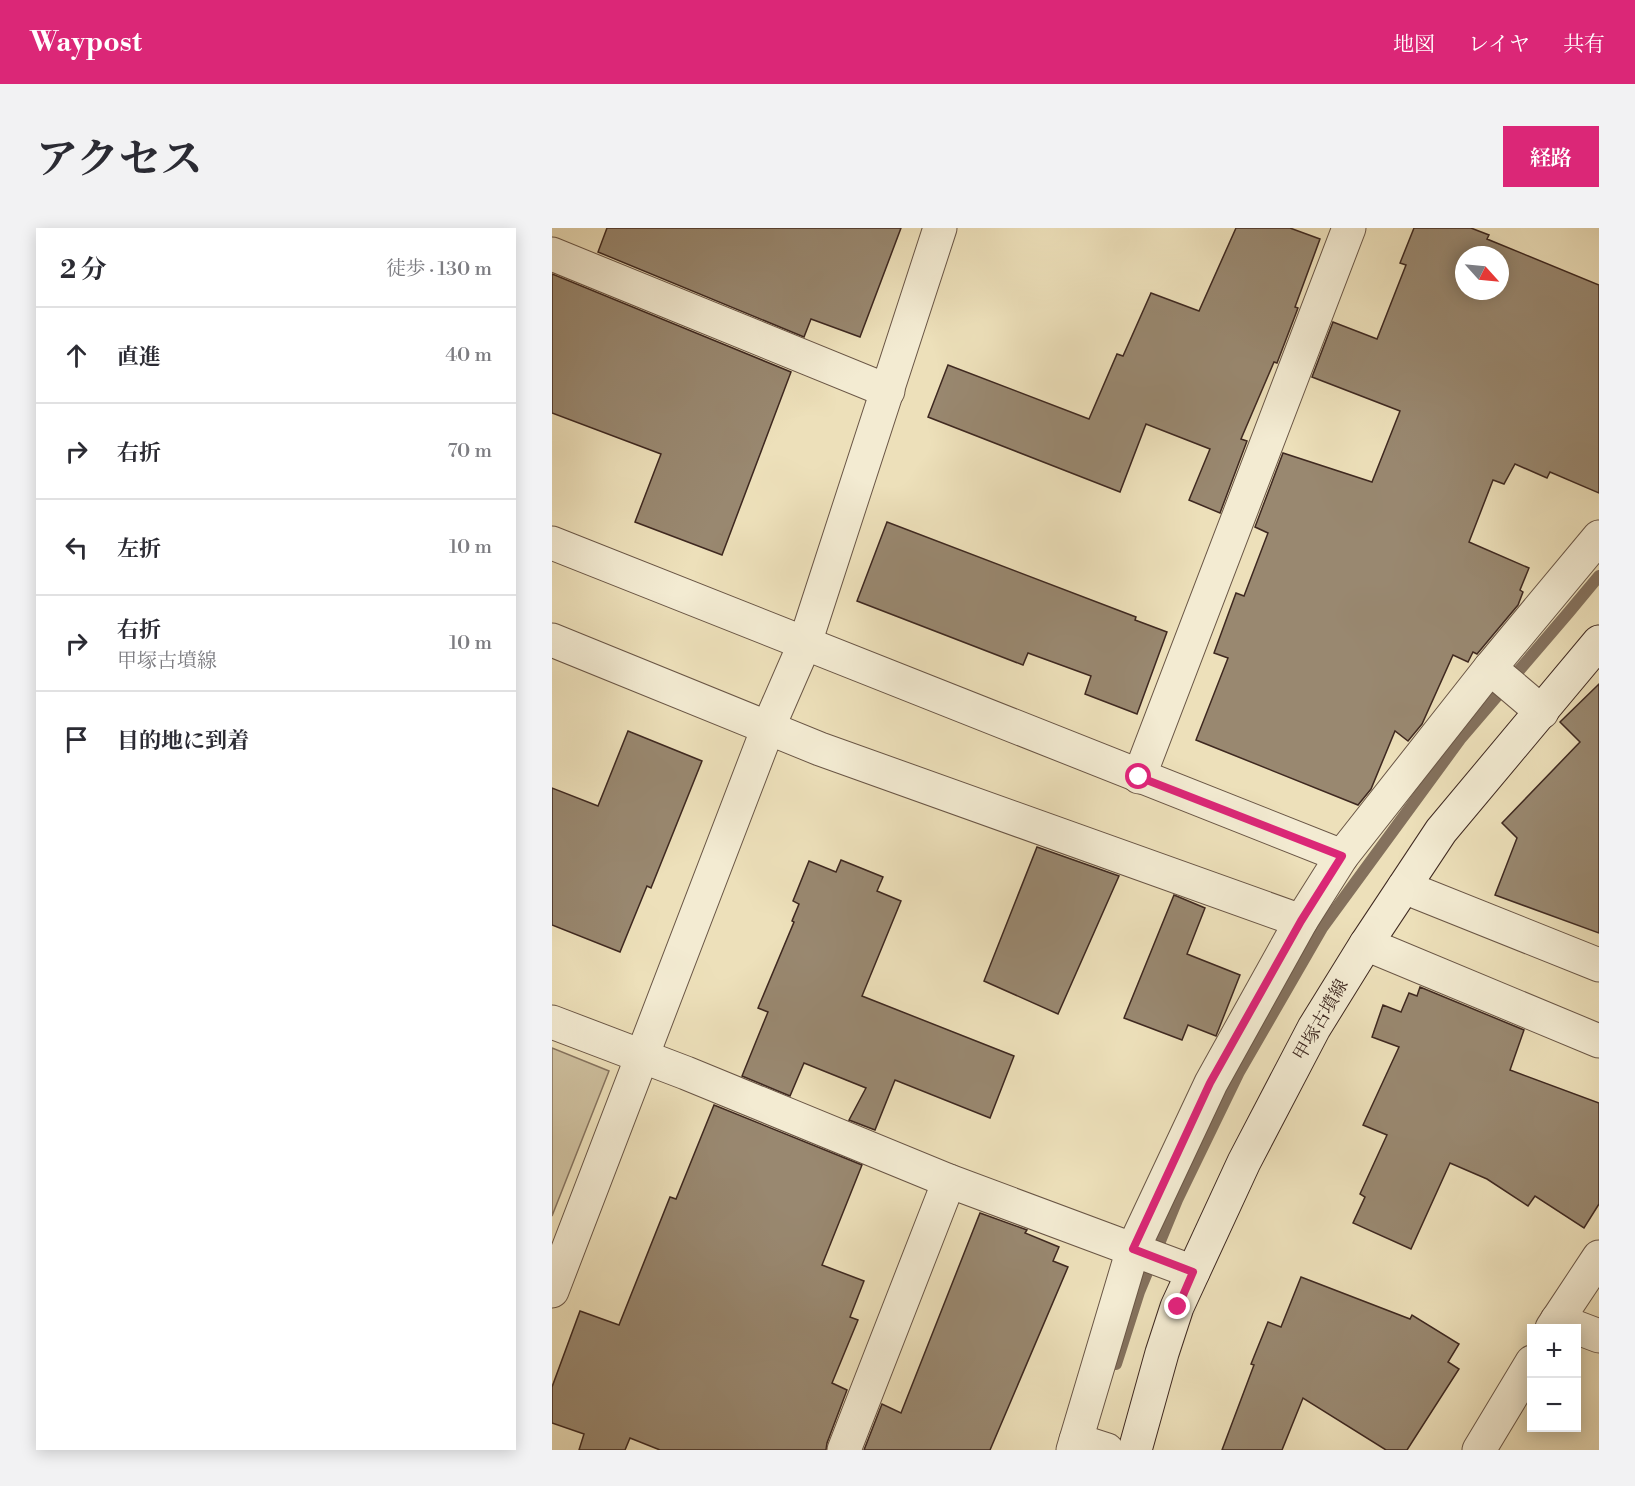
<!DOCTYPE html>
<html lang="ja">
<head>
<meta charset="utf-8">
<style>
	:root { --surface:#fff; --page:#f2f2f3; --text:#2b2b33; --muted:#7c7c81; --line:#e1e1e2; --accent:#db2777 }
	body { margin:0; font-family:"Libre Bodoni","Noto Serif JP",serif; background:var(--page); color:var(--text) }
	.controls { position:absolute; right:18px; bottom:18px; display:grid; overflow:hidden; border-radius:0px; box-shadow:0 3px 15px #0003 }
	.controls button { width:54px; height:54px; display:grid; place-items:center; padding:0; border:0; border-bottom:2px solid var(--line); background:var(--surface); color:var(--text); font:30px sans-serif }
	.compass { position:absolute; left:903px; top:18px; width:54px; height:54px; border-radius:50%; background:var(--surface); box-shadow:0 3px 15px #0003; rotate:117deg }
	.stop { position:absolute; width:18px; height:18px; margin:-14px; border:4px solid #db2777; border-radius:50%; background:#fff }
	.stop.end { background:#db2777; border-color:#fff; box-shadow:0 2px 6px #0008 }
	.list { margin:0; padding:0; list-style:none }
	h2 { display:flex; justify-content:space-between; align-items:center; height:78px; margin:0; padding:0 24px; font-size:26px }
	h2 small { font-size:20px; font-weight:400; color:var(--muted) }
	.list li { display:grid; grid-template-columns:39px 1fr auto; gap:18px; align-items:center; box-sizing:border-box; height:96px; padding:0 24px; border-top:2px solid var(--line) }
	.list b { display:block; font-size:22px; white-space:nowrap }
	.list p { margin:0; font-size:20px; white-space:nowrap; color:var(--muted) }
	.list em { font-size:20px; font-style:normal; color:var(--muted) }
	.icon { flex:none; width:33px; height:33px; fill:none; stroke:currentColor; stroke-width:2; stroke-linecap:round; stroke-linejoin:round }
	.map { position:relative; flex:none; width:1047px; height:1222px; overflow:hidden; border-radius:0px }
	header { display:flex; align-items:center; gap:36px; box-sizing:border-box; height:84px; padding:0 30px; background:var(--accent); color:#fff }
	header strong { font-size:28px }
	nav { display:flex; gap:33px; margin-inline-start:auto; font-size:21px }
	.intro { display:flex; align-items:center; justify-content:space-between; box-sizing:border-box; height:144px; padding:0 36px }
	h1 { margin:0; font-size:42px }
	.button { padding:15px 27px; border-radius:0px; background:var(--accent); color:#fff; font-size:21px; font-weight:700 }
	main { display:flex; gap:36px; padding:0 36px }
	aside { flex:1; background:var(--surface); border-radius:0px; box-shadow:0 3px 15px #0003 }
	.map>svg:first-child { display:block }
</style>
</head>
<body>
<header>
<strong>Waypost</strong>
<nav><a>地図</a><a>レイヤ</a><a>共有</a></nav>
</header>
<div class="intro"><h1>アクセス</h1><a class="button">経路</a></div>
<main>
<aside>
<h2>2 分<small>徒歩 · 130 m</small></h2>
<ul class="list">
<li><svg class="icon" aria-label="ahead" viewBox="0 0 24 24"><path d="M12 20V5M6 11l6-6 6 6"/></svg><div><b>直進</b></div><em>40 m</em></li>
<li><svg class="icon" aria-label="right" viewBox="0 0 24 24"><path d="M7 20v-9h11M14 6l5 5-5 5"/></svg><div><b>右折</b></div><em>70 m</em></li>
<li><svg class="icon" aria-label="left" viewBox="0 0 24 24"><path d="M17 20v-9H6M10 6l-5 5 5 5"/></svg><div><b>左折</b></div><em>10 m</em></li>
<li><svg class="icon" aria-label="right" viewBox="0 0 24 24"><path d="M7 20v-9h11M14 6l5 5-5 5"/></svg><div><b>右折</b><p>甲塚古墳線</p></div><em>10 m</em></li>
<li><svg class="icon" aria-label="arrive" viewBox="0 0 24 24"><path d="M6 21V4h12l-3 4 3 4H6"/></svg><div><b>目的地に到着</b></div></li>
</ul>
</aside>
<div class="map">
<svg width="1047" height="1222" viewBox="0 0 1047 1222">
	<rect width="100%" height="100%" fill="#ede0ba"/>
	<filter id="stains"><feTurbulence type="fractalNoise" baseFrequency=".00333" numOctaves="4"/><feColorMatrix values="0 0 0 0 .2 0 0 0 0 .09 0 0 0 0 .02 0 0 0 .5 -.17"/></filter>
	<radialGradient id="worn" r=".72"><stop offset=".6" stop-color="#630" stop-opacity="0"/><stop offset="1" stop-color="#630" stop-opacity=".3"/></radialGradient>
	<polygon fill="#cfc1a0" stroke="#867460" stroke-width="1.5" points="0,820 57,843 0,988"/>
	<g fill="none" stroke-linecap="round" stroke-linejoin="round">
		<polyline stroke="#84715d" stroke-width="12" points="564,1136 587,1064 625,972 687,844 770,700 909,510 1017,384 1047,348"/>
	</g>
	<g fill="#998870" stroke="#3e2820" stroke-width="1.5" fill-rule="evenodd">
		<polygon points="55,0 349,0 308,109 259,91 252,109 46,24"/>
		<polygon points="684,0 738,0 768,11 743,79 746,80 725,135 722,134 689,211 695,213 668,285 637,272 658,221 594,196 568,264 376,189 396,137 537,191 565,126 571,128 599,65 647,83"/>
		<path d="M 862,0 L 919,0 L 937,7 L 935,11 L 1047,57 L 1047,265 L 998,244 L 995,250 L 963,236 L 952,256 L 941,252 L 917,314 L 977,340 L 968,362 L 971,364 L 966,377 L 925,426 L 921,424 L 916,434 L 901,427 L 870,496 L 856,513 L 843,503 L 819,561 L 806,577 L 644,512 L 676,430 L 662,425 L 684,365 L 692,368 L 716,305 L 703,299 L 731,225 L 820,254 L 848,183 L 760,149 L 781,94 L 825,111 L 854,37 L 848,35 ZM 912,27 L 948,27 L 948,63 L 912,63 Z"/>
		<polygon points="0,46 239,144 170,327 83,294 109,226 0,185"/>
		<polygon points="335,294 584,389 583,392 615,404 585,486 533,466 539,448 476,425 471,437 305,373"/>
		<polygon points="1047,456 1047,705 943,667 965,610 950,595 1028,514 1008,494"/>
		<polygon points="76,503 150,533 99,660 95,658 68,724 0,697 0,560 46,578"/>
		<polygon points="485,619 567,648 506,786 432,753"/>
		<polygon points="289,632 331,649 325,663 349,673 310,768 462,828 438,890 343,852 323,902 297,892 314,860 252,835 238,868 190,848 216,784 206,780 242,694 240,693 247,676 241,673 257,633 284,644"/>
		<polygon points="622,667 653,680 635,726 688,747 664,808 636,797 630,812 572,790"/>
		<polygon points="868,759 972,802 958,842 1047,875 1047,976 1032,1000 983,968 976,978 935,951 898,935 859,1021 801,995 813,969 808,966 835,907 811,897 847,819 820,809 831,777 849,784 857,765 865,768"/>
		<polygon points="162,877 310,937 270,1037 312,1053 298,1089 306,1092 280,1155 295,1162 275,1215 274,1222 108,1222 78,1210 73,1222 27,1222 32,1206 0,1195 0,1159 28,1083 67,1097 118,969 124,971"/>
		<polygon points="428,985 475,1002 473,1005 507,1019 501,1033 516,1039 438,1222 312,1222 330,1176 349,1185"/>
		<polygon points="749,1049 858,1091 860,1087 907,1116 896,1134 907,1141 855,1222 834,1222 751,1170 730,1222 670,1222 702,1137 699,1136 716,1094 729,1099"/>
	</g>
	<g fill="none" stroke-linecap="round" stroke-linejoin="round">
		<defs>
			<g id="minor">
				<polyline points="0,26 336,163"/>
				<path d="M 0,315 C 264,418 526,526 790,628"/>
				<polyline points="0,412 268,521 749,693"/>
				<polyline points="938,440 990,484"/>
				<polyline points="587,549 797,0"/>
				<polyline points="852,659 1047,737"/>
				<polyline points="814,716 1047,813"/>
				<polyline points="0,794 134,845 397,953 641,1044"/>
				<polyline points="0,1063 216,500 253,415 388,0"/>
				<polyline points="1005,1092 1047,1108"/>
				<polyline points="1000,1100 1047,1029"/>
				<polyline points="524,1212 555,1222"/>
				<polyline points="292,1222 397,953"/>
				<polyline points="521,1222 581,1021 659,855 749,693 790,628 938,440 1047,309"/>
				<polyline points="927,1222 980,1134"/>
			</g>
			<polyline id="secondary" points="583,1222 610,1125 625,1079 692,934 762,800 814,716 889,603 1047,414"/>
		</defs>
		<use href="#minor" stroke="#6a5646" stroke-width="35"/>
		<use href="#secondary" stroke="#3e2820" stroke-width="35"/>
		<use href="#minor" stroke="#f3ebd2" stroke-width="33"/>
		<use href="#secondary" stroke="#f3ebd2" stroke-width="33"/>
	</g>
	<g fill="none" stroke-linecap="round" stroke-linejoin="round">
		<polyline stroke="#db2777" stroke-width="8" points="587,549 790,628 749,693 658,855 581,1021 641,1044 626,1079"/>
	</g>
	<g text-anchor="middle" dominant-baseline="central" stroke-width="6" stroke-linejoin="round" paint-order="stroke">
		<g font-size="18" fill="#3e2820" stroke="#f3ebd2">
			<text transform="translate(769 792) rotate(-60)">甲塚古墳線</text>
		</g>
	</g>
	<rect width="100%" height="100%" filter="url(#stains)"/>
	<rect width="100%" height="100%" fill="url(#worn)"/>
</svg>
<div class="controls">
<button>+</button>
<button>−</button>
</div>
<svg class="compass" viewBox="-18 -18 36 36"><path d="M0-13l5 13h-10z" fill="#e53935"/><path d="M0 13l5-13h-10z" fill="#7c7c81"/></svg>
<div class="stop" style="left:587px;top:549px"></div>
<div class="stop end" style="left:626px;top:1079px"></div>
</div>
</main>
</body>
</html>
